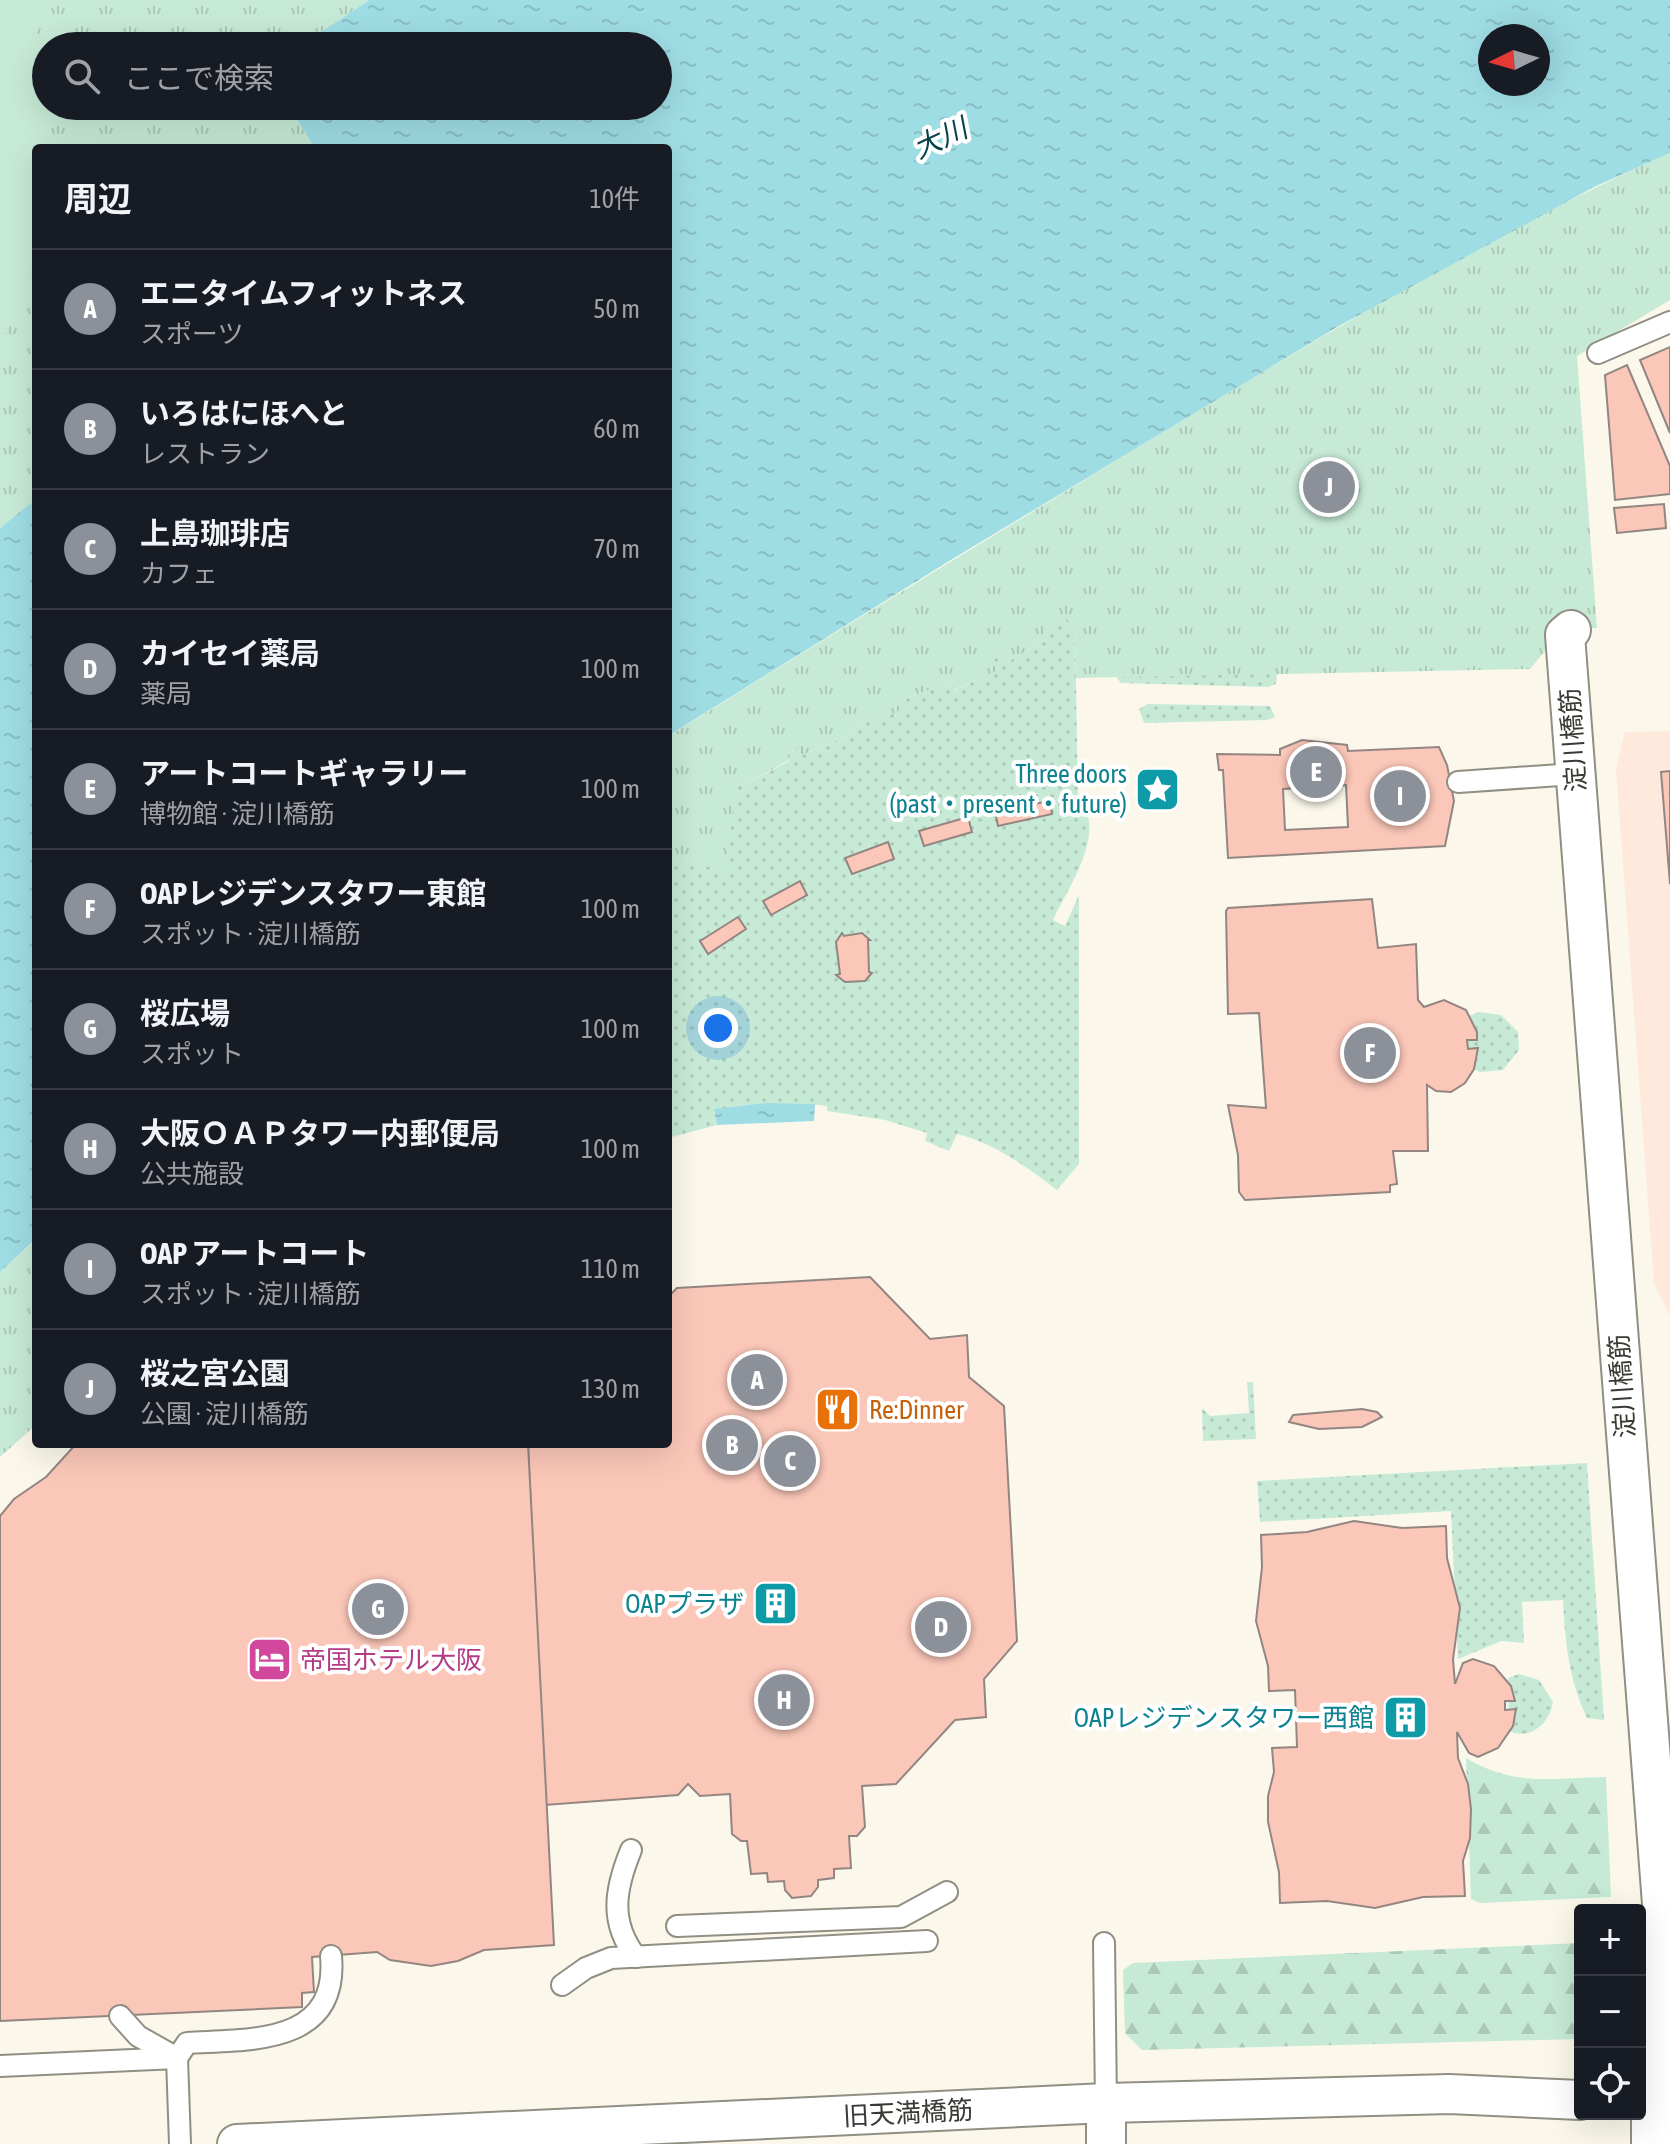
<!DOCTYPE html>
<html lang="ja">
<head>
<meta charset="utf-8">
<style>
	:root { --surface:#171b24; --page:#242831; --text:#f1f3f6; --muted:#9ea1a6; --line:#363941; --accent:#8c9099 }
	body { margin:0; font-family:"Asap Condensed","Noto Sans JP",sans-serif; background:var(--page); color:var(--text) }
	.controls { position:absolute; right:24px; bottom:24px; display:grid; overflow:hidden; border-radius:8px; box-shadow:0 8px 32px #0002 }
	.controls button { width:72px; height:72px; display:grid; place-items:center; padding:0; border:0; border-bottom:2px solid var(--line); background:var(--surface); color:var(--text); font:40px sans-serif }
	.compass { position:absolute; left:1478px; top:24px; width:72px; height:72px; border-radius:50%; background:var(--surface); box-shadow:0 8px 32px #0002; rotate:265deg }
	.you { position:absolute; left:718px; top:1028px; width:28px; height:28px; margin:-20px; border:6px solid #fff; border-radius:50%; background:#1a73e8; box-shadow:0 0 0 12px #1a73e833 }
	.badge { display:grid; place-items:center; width:52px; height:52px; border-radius:50%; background:var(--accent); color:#fff; font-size:26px; font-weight:700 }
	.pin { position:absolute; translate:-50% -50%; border:4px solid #fff; box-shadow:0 2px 8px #0006 }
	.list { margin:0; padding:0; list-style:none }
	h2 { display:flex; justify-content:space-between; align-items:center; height:104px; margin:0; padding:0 32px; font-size:34px }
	h2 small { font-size:26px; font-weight:400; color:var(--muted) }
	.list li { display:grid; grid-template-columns:52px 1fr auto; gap:24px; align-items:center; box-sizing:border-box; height:120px; padding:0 32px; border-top:2px solid var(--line) }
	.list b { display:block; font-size:30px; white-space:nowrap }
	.list p { margin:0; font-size:26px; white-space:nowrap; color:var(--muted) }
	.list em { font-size:26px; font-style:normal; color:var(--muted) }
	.icon { flex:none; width:44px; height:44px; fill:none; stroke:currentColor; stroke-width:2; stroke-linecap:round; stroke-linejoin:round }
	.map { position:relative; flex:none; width:1670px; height:2144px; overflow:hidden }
	.search { position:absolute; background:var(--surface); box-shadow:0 8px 32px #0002; left:32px; top:32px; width:640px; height:88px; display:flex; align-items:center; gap:20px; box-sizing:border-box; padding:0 28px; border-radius:44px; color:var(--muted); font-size:30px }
	.panel { position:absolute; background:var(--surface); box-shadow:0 8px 32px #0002; left:32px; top:144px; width:640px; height:1304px; border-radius:8px }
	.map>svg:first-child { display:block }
</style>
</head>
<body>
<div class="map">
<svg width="1670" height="2144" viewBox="0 0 1670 2144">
	<defs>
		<pattern id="grass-dots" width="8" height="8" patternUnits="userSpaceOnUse" patternTransform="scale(2)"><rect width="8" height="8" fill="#c7ead6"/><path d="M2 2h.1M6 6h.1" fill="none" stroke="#acc9b8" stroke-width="1.8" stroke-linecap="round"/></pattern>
		<pattern id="forest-firs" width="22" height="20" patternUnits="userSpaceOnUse" patternTransform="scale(2)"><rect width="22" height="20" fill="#c7ead6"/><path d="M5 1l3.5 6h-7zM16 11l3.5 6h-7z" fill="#acc9b8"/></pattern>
		<pattern id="park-tufts" width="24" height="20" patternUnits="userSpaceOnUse" patternTransform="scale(2)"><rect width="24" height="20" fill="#c7ead6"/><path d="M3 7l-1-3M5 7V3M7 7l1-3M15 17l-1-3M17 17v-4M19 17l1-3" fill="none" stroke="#acc9b8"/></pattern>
		<pattern id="water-ripples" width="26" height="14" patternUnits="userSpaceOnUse" patternTransform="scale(2)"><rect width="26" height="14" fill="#9fdde5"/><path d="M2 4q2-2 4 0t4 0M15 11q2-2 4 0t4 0" fill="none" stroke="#8abec5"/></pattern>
	</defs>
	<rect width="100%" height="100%" fill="#fbf8eb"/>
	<polygon fill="#ffe9dc" points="1670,731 1670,1316 1654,1284 1616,769 1625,732"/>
	<g fill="url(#grass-dots)">
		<polygon points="1116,608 1277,674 1276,684 1268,687 1121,683 1117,678"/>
		<path d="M 1065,616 L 1075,627 L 1078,797 L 1080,809 L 1086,810 C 1100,843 1067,890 1053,920 L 1065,926 L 1079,895 L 1079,1164 L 1057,1190 C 1027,1167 994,1143 957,1134 L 949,1151 L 925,1141 L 927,1133 L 885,1120 L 827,1111 L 827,1106 C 789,1100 751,1107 714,1112 L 717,1125 L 668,1138 L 668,867 L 689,863 L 729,784 L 739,777 L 744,785 L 789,761 L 787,753 L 798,748 L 802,755 L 854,733 L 852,726 L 868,718 L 872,723 L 900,701 L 949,682 L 954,690 L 997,670 L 993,660 L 1005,653 L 1011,660 L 1047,638 L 1042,630 Z"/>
		<polygon points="1148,704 1270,706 1275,717 1267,720 1144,723 1139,709"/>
		<polygon points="1479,1012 1501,1015 1518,1032 1519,1050 1503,1070 1480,1072 1474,1069 1478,1048 1468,1049 1467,1040 1477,1039 1469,1016"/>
		<polygon points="1247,1382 1253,1382 1256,1439 1203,1441 1202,1408 1210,1416 1249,1413"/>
		<path d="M 1587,1463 L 1604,1720 L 1587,1718 C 1569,1680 1565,1642 1563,1600 L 1522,1602 L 1524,1643 L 1501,1641 L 1458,1659 L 1451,1511 L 1260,1522 L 1257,1481 Z"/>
		<path d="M 1519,1674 L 1539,1680 L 1553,1702 C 1550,1723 1530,1741 1509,1731 L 1508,1678 Z"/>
	</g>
	<g fill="url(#forest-firs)">
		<path d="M 1466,1758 C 1515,1787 1551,1778 1606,1777 L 1611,1897 L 1480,1903 L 1471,1899 Z"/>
		<polygon points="1580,1943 1580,2039 1142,2050 1125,2033 1123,1970 1133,1963"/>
	</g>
	<g fill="url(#park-tufts)">
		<polygon points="0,0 369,0 300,46 46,46 46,106 288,106 315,148 36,148 36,499 0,528"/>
		<path d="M 1670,153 L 1670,300 L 1577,356 L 1597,628 L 1545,631 L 1546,650 L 1530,669 L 1076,678 L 1075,628 L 1065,617 L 1043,630 L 1047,638 L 1010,661 L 1005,653 L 993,660 L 998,670 L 953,690 L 949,682 L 900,701 L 902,709 L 872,724 L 868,718 L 852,726 L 854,733 L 802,755 L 797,748 L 787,753 L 789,760 L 744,785 L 739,778 L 730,783 L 735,791 L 726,871 L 690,863 L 668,867 L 668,736 L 672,734 C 846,625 1022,518 1198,411 C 1351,319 1506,226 1670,153 Z"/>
		<polygon points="36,1240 36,1425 0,1457 0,1272"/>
	</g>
	<path fill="#c7ead6" d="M 0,0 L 27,0 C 39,36 46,68 46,106 L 50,106 L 53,148 L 36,148 C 36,224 44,276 0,343 Z"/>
	<g fill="url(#water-ripples)" fill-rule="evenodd">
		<path d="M 369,0 L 1670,0 L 1670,153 L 1594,187 L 1339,326 L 946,563 L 668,736 L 668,148 L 315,148 L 288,106 L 658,106 L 658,46 L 300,46 ZM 1490,36 L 1538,36 L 1538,84 L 1490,84 Z"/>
		<polygon points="36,499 36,1239 0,1272 0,528"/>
		<polygon points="766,1103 815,1104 814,1121 717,1125 714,1109"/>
	</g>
	<g fill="#fbc7b8" stroke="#938682" stroke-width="2" fill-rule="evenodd">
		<polygon points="1670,347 1670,433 1640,360"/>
		<polygon points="1627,365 1670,466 1670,494 1615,500 1605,375"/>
		<polygon points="1664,504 1666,528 1617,533 1614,508"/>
		<path d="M 1302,740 L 1347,745 L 1348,751 L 1439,747 L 1447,765 L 1454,801 L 1445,846 L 1228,858 L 1223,770 L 1219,770 L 1217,754 L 1280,755 L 1280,749 ZM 1346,785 L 1348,827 L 1285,830 L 1283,789 Z"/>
		<polygon points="1670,771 1670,884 1661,772"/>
		<polygon points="1050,801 1052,814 998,826 995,811"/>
		<polygon points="968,817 972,832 924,846 919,831"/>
		<polygon points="888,842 894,859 852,874 845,858"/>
		<polygon points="800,881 807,895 771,915 763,901"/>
		<polygon points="1372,899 1378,948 1416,944 1418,1000 1424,1007 1444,1000 1466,1010 1477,1032 1477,1040 1467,1040 1468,1049 1478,1048 1474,1069 1465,1083 1451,1092 1436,1091 1427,1085 1428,1151 1393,1151 1397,1184 1390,1185 1390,1192 1245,1200 1239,1192 1238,1155 1228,1105 1266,1108 1259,1013 1228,1014 1226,911 1228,908"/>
		<polygon points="738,917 746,929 708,954 700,941"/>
		<polygon points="842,933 844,936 862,933 870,940 868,940 869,972 872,973 865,981 845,982 836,975 840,974 836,942"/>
		<polygon points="870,1277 930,1339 967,1335 969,1377 1004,1406 1017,1641 984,1679 986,1717 955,1720 896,1784 862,1786 865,1827 857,1836 849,1836 851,1868 834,1869 834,1878 818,1880 818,1887 811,1896 792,1898 785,1890 784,1881 768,1882 767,1873 751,1874 747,1841 741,1841 732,1834 730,1794 700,1796 688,1784 678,1795 545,1805 528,1444 668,1444 668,1297 677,1288"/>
		<polygon points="1362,1409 1377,1412 1382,1417 1362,1427 1319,1429 1289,1422 1293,1415"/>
		<polygon points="76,1444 528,1444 554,1945 484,1950 458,1961 431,1966 390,1960 377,1952 312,1957 314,1992 302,1993 302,2007 0,2021 0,1516 14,1499 46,1477"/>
		<polygon points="1354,1521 1402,1528 1446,1526 1447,1558 1460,1608 1453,1659 1455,1684 1463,1663 1473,1659 1494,1666 1511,1686 1515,1701 1505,1701 1505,1710 1516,1709 1513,1726 1498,1748 1478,1757 1469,1753 1457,1732 1458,1758 1468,1784 1471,1809 1470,1838 1463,1861 1465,1896 1423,1897 1375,1908 1327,1901 1280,1903 1279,1872 1268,1822 1268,1796 1274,1772 1272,1748 1297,1747 1295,1690 1269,1691 1268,1666 1256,1621 1262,1567 1261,1535 1307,1532"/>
	</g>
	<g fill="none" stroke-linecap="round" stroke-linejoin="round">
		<defs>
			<g id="service">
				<polyline points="1598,353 1670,322"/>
				<polyline points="1458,782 1575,774"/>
				<path d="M 631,1850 C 615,1889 609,1922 636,1957"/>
				<polyline points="677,1926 901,1917 947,1892"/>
				<polyline points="1104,1943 1106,2103"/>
				<polyline points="562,1985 586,1968 611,1958 927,1941"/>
				<path d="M 120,2016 L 138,2036 L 177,2058 L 187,2043 C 249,2039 339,2046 331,1956"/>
				<polyline points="0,2066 177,2058 180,2144"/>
			</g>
			<g id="minor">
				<polyline points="1571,630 1565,635 1663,1917 1665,1985 1660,2081 1651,2106 1651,2144"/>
				<polyline points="1106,2103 1106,2144"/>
				<polyline points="237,2144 1106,2103 1449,2094 1580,2100"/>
			</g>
		</defs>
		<use href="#service" stroke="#918f83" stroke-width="24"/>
		<use href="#minor" stroke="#918f83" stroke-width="42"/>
		<use href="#service" stroke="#fff" stroke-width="20"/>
		<use href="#minor" stroke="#fff" stroke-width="38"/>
	</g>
	<defs>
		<symbol id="sight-square" viewBox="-11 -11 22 22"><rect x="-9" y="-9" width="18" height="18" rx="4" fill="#0f9aa8" stroke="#fff"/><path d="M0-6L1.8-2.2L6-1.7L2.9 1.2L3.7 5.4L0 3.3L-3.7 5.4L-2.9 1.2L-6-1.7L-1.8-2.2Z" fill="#fff"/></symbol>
		<symbol id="restaurant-square" viewBox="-11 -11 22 22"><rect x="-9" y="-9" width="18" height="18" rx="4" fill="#e8710a" stroke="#fff"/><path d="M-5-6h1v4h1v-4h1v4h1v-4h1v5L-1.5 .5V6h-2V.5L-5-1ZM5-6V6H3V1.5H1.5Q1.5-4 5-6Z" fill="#fff"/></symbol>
		<symbol id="building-square" viewBox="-11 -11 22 22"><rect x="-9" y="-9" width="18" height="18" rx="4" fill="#0f9aa8" stroke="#fff"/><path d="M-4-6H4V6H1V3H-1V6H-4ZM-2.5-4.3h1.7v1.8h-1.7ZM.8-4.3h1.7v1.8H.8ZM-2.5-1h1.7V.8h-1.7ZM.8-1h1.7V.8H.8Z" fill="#fff"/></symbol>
		<symbol id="hotel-square" viewBox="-11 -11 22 22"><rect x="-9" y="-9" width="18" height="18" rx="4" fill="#d1479c" stroke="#fff"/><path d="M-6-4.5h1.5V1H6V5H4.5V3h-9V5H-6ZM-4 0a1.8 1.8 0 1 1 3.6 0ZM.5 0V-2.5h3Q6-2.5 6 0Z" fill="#fff"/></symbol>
	</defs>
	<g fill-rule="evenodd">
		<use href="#sight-square" x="1132" y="764" width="51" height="51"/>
		<use href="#restaurant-square" x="812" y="1384" width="51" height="51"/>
		<use href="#building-square" x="750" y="1578" width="51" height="51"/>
		<use href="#hotel-square" x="244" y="1634" width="51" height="51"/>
		<use href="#building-square" x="1380" y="1692" width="51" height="51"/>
	</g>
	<g text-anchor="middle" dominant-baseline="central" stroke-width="8" stroke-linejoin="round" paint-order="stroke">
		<g font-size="26" fill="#3a3934" stroke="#fff">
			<text transform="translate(1573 740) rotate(-94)">淀川橋筋</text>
			<text transform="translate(1622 1386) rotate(-94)">淀川橋筋</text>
			<text transform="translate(908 2113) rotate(-3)">旧天満橋筋</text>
		</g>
		<g font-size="26" fill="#0d838f" stroke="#fff" text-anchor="end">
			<text x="1127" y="774">Three doors<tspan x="1127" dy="30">(past・present・future)</tspan></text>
			<text x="744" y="1604">OAPプラザ</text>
			<text x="1374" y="1718">OAPレジデンスタワー西館</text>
		</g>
		<g font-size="26" fill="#c56008" stroke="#fff" text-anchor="start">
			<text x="869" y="1410">Re:Dinner</text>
		</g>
		<g font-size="26" fill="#b23c85" stroke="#fff" text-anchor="start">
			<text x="300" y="1660">帝国ホテル大阪</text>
		</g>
		<g font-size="28" font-style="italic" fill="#074248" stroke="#fff">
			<text transform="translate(940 138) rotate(-25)">大川</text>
		</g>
	</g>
</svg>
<div class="controls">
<button>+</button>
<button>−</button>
<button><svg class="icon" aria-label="locate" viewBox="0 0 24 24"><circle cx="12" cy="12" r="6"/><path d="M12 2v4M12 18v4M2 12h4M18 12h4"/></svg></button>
</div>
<svg class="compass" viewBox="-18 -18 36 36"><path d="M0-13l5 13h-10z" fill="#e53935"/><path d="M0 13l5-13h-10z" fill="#9ea1a6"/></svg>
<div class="you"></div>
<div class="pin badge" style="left:757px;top:1380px">A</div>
<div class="pin badge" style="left:732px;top:1445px">B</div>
<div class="pin badge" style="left:790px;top:1461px">C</div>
<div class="pin badge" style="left:941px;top:1627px">D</div>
<div class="pin badge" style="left:1316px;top:772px">E</div>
<div class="pin badge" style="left:1370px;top:1053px">F</div>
<div class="pin badge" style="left:378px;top:1609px">G</div>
<div class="pin badge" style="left:784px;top:1700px">H</div>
<div class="pin badge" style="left:1400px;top:796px">I</div>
<div class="pin badge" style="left:1329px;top:487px">J</div>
<div class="search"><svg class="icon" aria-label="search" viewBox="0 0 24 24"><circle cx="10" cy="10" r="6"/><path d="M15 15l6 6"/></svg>ここで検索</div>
<section class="panel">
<h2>周辺<small>10件</small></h2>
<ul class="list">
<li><span class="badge">A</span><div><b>エニタイムフィットネス</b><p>スポーツ</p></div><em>50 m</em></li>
<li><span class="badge">B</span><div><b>いろはにほへと</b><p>レストラン</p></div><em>60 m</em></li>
<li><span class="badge">C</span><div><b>上島珈琲店</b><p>カフェ</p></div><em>70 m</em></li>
<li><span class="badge">D</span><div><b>カイセイ薬局</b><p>薬局</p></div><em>100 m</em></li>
<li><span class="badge">E</span><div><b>アートコートギャラリー</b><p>博物館 · 淀川橋筋</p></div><em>100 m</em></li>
<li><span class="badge">F</span><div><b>OAPレジデンスタワー東館</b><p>スポット · 淀川橋筋</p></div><em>100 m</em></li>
<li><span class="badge">G</span><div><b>桜広場</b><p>スポット</p></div><em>100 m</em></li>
<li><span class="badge">H</span><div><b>大阪ＯＡＰタワー内郵便局</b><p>公共施設</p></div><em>100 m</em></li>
<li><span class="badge">I</span><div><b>OAP アートコート</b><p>スポット · 淀川橋筋</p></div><em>110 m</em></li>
<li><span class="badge">J</span><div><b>桜之宮公園</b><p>公園 · 淀川橋筋</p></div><em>130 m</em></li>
</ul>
</section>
</div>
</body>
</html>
